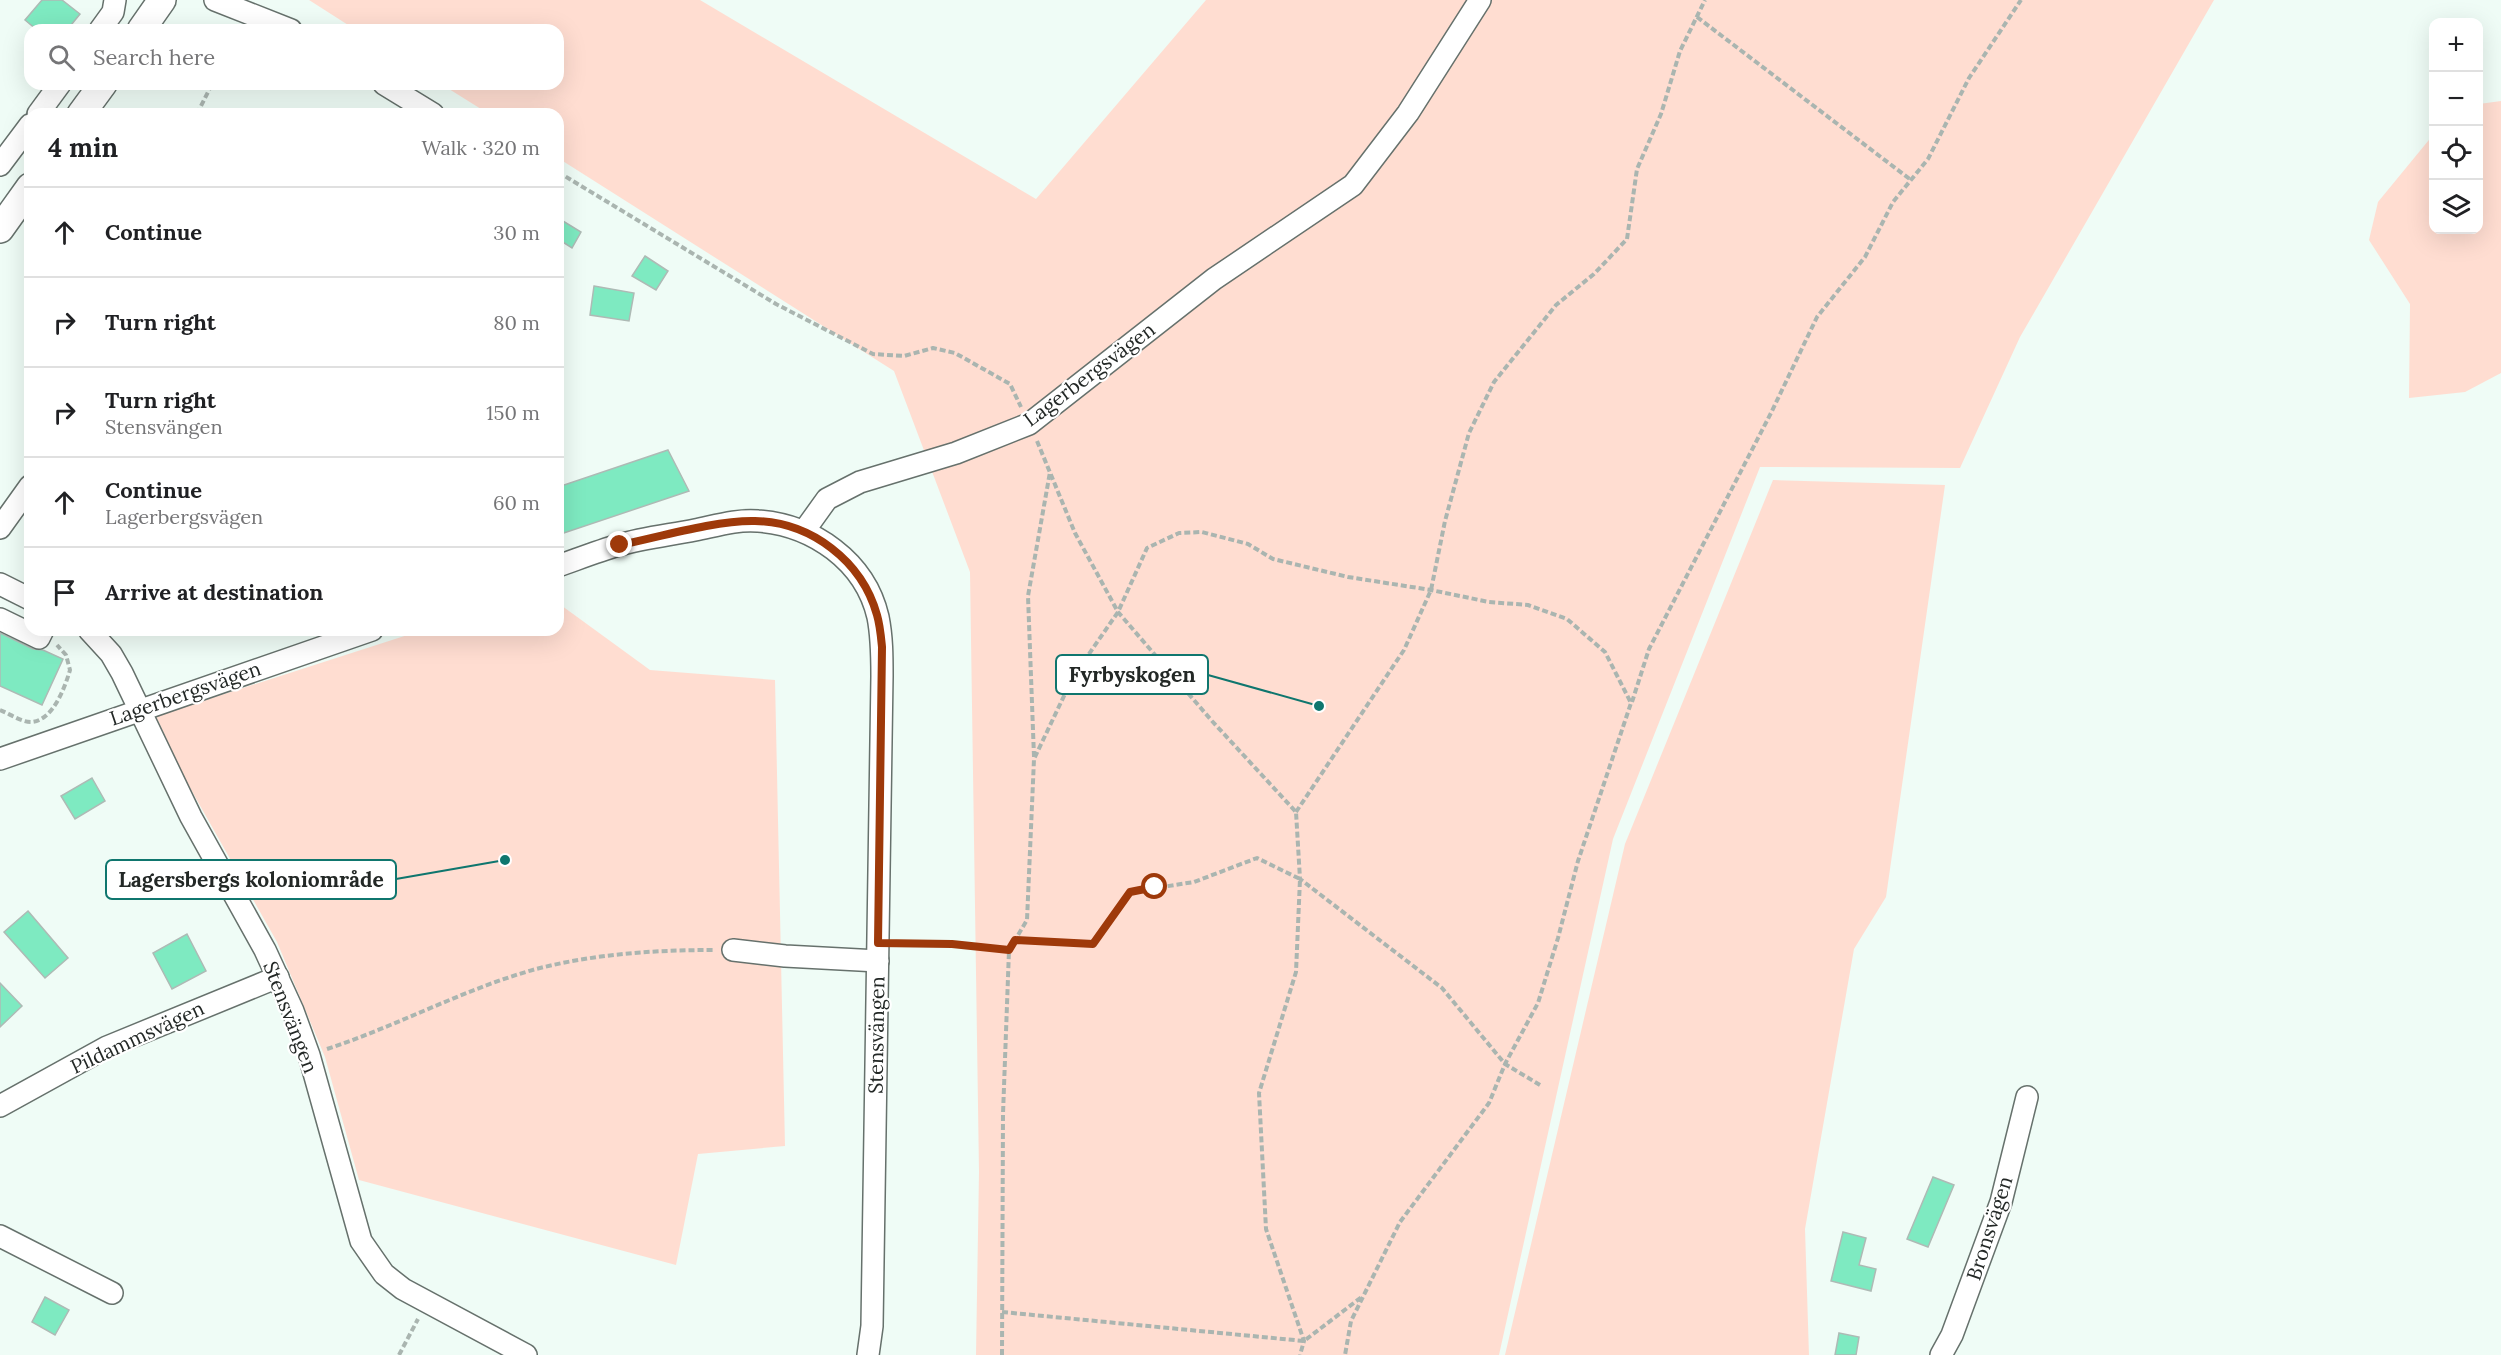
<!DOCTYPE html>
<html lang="en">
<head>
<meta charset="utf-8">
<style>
	:root { --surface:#fff; --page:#f6f6f6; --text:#202124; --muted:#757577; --line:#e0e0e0 }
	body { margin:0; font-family:Lora,serif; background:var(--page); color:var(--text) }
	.controls { position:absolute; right:18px; top:18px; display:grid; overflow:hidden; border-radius:12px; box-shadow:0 6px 24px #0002 }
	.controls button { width:54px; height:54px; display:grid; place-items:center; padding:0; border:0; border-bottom:2px solid var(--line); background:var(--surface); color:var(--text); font:30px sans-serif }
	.stop { position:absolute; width:18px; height:18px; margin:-14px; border:4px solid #9e390a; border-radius:50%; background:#fff }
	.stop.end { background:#9e390a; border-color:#fff; box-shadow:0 2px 6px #0008 }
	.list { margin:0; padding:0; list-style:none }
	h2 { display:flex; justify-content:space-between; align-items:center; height:78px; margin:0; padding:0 24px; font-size:26px }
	h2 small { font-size:20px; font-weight:400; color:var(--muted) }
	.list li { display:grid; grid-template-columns:39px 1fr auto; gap:18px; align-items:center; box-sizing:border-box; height:90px; padding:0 24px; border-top:2px solid var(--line) }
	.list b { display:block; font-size:22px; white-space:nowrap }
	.list p { margin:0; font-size:20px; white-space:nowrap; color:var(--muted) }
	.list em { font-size:20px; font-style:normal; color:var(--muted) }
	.icon { flex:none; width:33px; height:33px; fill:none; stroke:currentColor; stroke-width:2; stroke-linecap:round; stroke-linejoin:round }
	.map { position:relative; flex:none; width:2501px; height:1355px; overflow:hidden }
	.search { position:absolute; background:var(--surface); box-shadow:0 6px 24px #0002; left:24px; top:24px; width:540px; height:66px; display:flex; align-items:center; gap:15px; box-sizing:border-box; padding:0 21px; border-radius:18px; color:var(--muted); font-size:22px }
	.panel { position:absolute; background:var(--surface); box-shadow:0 6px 24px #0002; left:24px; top:108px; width:540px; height:528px; border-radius:18px }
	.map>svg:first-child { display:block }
</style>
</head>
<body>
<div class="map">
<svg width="2501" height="1355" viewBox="0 0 2501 1355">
	<rect width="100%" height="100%" fill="#effcf6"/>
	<g fill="#ffddd1">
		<polygon points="309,0 700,0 1036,199 1206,0 2214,0 2020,337 1960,468 1760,467 1613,839 1499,1355 976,1355 979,1172 970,572 894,371 558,158 558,114 489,114 441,84 558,84 558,30 356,30"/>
		<polygon points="2501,101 2501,373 2465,392 2409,398 2410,304 2369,240 2378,202 2433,135 2434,230 2478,230 2479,104"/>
		<polygon points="1773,480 1945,485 1886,897 1854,949 1805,1229 1809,1355 1505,1355 1625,844"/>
		<polygon points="558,603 650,670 775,680 785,1146 698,1154 676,1265 359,1180 325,1057 277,942 185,779 156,716 423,630 558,630"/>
	</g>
	<g fill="#7eeac1" stroke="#aebab5" stroke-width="1.5">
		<polygon points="42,0 62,0 80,14 67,30 37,30 25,20"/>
		<polygon points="558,218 581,232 572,248 558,239"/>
		<polygon points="645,256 668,271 656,290 632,276"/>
		<polygon points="594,286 634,293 629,321 590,315"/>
		<polygon points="668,450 689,491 558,535 558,487"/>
		<polygon points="0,633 33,649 43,650 63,659 42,705 0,686"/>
		<polygon points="92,778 105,801 75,819 61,796"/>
		<polygon points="28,911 68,958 45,978 4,932"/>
		<polygon points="187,934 206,971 172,989 153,953"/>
		<polygon points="0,983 22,1006 0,1027"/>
		<polygon points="1933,1177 1954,1185 1928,1247 1907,1239"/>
		<polygon points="1843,1232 1866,1238 1859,1265 1876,1269 1871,1291 1831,1281"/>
		<polygon points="45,1297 69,1310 55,1335 32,1322"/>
		<polygon points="1839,1333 1859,1337 1856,1355 1835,1355"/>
	</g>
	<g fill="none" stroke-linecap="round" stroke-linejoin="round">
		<defs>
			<g id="minor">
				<polyline points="215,0 291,30"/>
				<polyline points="100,30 113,12 115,0"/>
				<polyline points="384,84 433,114"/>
				<polyline points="38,114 60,84"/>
				<polyline points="0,165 30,125"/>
				<polyline points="0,528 30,486"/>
				<polyline points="804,531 827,499 860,482 956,453 1029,424 1214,279 1353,185 1408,113 1480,0"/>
				<path d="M 558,566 C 578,559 598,551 619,545 C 643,538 670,535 695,530 C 715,526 737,519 758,521 C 813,525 865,561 878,617 C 882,637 882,656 882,676 L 872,1326 L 868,1355"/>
				<polyline points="0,584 30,599"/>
				<polyline points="0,619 39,638 43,630"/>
				<polyline points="89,630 111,654 122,673 191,817 265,950 293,1011 309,1055 361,1241 384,1274 403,1289 526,1355"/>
				<polyline points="0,759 372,630"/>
				<polyline points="733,950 785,956 878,961"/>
				<polyline points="0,1106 107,1047 278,977"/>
				<polyline points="0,1236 112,1293"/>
				<polyline points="1941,1355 1952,1335 2001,1202 2027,1097"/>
			</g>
			<g id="major">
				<polyline points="141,30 162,0"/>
				<polyline points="81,114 103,84"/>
				<polyline points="0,229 30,187"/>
			</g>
		</defs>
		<use href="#minor" stroke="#66716c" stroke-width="24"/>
		<use href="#major" stroke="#66716c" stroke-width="30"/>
		<g stroke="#aab5b0" stroke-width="4" stroke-dasharray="6 3" stroke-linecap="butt">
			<polyline points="1697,17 1911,180"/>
			<polyline points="197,114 212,84"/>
			<polyline points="558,172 776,304 873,354 904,356 933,348 955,353 1010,384 1021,407"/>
			<polyline points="1037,441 1075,533 1118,612 1212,721 1296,812 1300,879 1442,988 1505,1064 1540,1085"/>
			<polyline points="1632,702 1649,649 1771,413 1817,317 1865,257 1893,202 1928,159 1969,78 2021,0"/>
			<path d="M 0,710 C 10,714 21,722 31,722 C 53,721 65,687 70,670 L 66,655 L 57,645"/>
			<polyline points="1034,757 1028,596 1050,472"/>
			<polyline points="1296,812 1404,650 1431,590 1445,521 1469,433 1494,382 1556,305 1594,274 1627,239 1637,169 1661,114 1680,51 1705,0"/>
			<polyline points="1015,940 1093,944 1130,892 1194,882 1257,858 1300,879 1296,972 1259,1093 1266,1229 1304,1341 1300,1355"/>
			<polyline points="897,943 952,944 1009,950"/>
			<path d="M 327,1049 C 397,1026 464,989 536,969 C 595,954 653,950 714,950"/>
			<polyline points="1002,1312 1304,1341 1363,1296"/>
			<polyline points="399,1355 418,1319"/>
			<polyline points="1002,1355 1003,1114 1009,950 1027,920 1034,759 1073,677 1118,612 1147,548 1179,533 1202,532 1248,544 1273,559 1348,577 1431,590 1489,602 1528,605 1567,619 1605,652 1631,703 1578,861 1558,938 1538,1003 1505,1064 1489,1103 1400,1222 1351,1321 1345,1355"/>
		</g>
		<use href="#minor" stroke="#fff" stroke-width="21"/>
		<use href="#major" stroke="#fff" stroke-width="27"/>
	</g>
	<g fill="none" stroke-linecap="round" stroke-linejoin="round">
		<path stroke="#9e390a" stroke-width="8" d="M 620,545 C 659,537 717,520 755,521 C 811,522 862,561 877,615 C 880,625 881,637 882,647 L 878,943 L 952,944 L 1009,950 L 1015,940 L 1093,944 L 1130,892 L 1155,887"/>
	</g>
	<g text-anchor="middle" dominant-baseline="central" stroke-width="4.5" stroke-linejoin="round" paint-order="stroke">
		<g font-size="20" fill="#232826" stroke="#fff">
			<text transform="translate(1089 374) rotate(-37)">Lagerbergsvägen</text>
			<text transform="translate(185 693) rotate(-19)">Lagerbergsvägen</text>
			<text transform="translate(291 1017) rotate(69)">Stensvängen</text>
			<text transform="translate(876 1035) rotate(-89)">Stensvängen</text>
			<text transform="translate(137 1037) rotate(-25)">Pildammsvägen</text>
			<text transform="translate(1989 1228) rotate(-72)">Bronsvägen</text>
		</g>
	</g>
	<path fill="none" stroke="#0f766e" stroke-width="2" d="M1319 706L1208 675M505 860L396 879"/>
	<g fill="#0f766e" stroke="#fff" stroke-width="2">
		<circle cx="1319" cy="706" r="6"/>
		<circle cx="505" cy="860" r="6"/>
	</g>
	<g fill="#fff" stroke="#0f766e" stroke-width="2">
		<rect x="1056" y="655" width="152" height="39" rx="6"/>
		<rect x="106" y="860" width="290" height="39" rx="6"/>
	</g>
	<g font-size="21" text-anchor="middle" font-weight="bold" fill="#232826">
		<text x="1132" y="682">Fyrbyskogen</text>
		<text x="251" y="887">Lagersbergs koloniområde</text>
	</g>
</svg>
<div class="controls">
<button>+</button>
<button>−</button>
<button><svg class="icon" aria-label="locate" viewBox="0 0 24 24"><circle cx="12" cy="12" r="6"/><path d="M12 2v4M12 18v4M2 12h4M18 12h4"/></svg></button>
<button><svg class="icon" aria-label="layers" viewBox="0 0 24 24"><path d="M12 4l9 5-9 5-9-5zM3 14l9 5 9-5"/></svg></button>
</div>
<div class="stop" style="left:1155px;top:887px"></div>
<div class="stop end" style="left:620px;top:545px"></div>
<div class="search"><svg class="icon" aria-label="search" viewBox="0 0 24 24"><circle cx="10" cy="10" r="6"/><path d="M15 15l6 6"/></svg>Search here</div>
<section class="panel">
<h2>4 min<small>Walk · 320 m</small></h2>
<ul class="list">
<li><svg class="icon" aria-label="ahead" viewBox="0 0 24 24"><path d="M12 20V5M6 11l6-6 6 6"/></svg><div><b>Continue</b></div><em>30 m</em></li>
<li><svg class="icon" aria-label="right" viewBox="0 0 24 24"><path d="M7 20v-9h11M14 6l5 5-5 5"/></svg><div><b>Turn right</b></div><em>80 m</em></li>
<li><svg class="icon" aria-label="right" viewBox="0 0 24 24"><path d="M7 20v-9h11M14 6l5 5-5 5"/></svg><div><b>Turn right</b><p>Stensvängen</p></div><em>150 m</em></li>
<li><svg class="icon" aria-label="ahead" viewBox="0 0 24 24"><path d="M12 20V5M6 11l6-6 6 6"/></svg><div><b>Continue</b><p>Lagerbergsvägen</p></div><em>60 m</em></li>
<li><svg class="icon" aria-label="arrive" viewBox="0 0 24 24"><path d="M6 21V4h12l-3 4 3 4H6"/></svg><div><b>Arrive at destination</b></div></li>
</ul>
</section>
</div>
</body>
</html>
